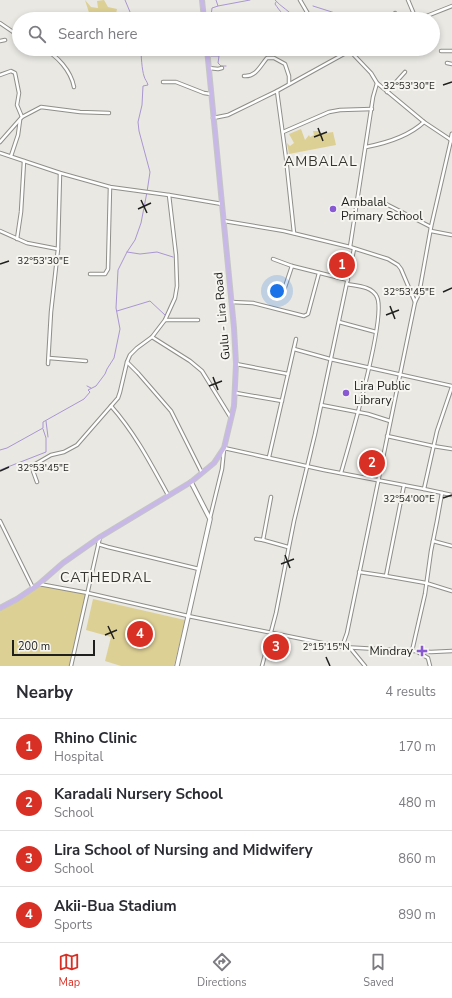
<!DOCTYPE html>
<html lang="en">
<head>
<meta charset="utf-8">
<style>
	:root { --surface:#fff; --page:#f7f7f7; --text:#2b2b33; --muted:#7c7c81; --line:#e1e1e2; --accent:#d93025 }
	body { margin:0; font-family:"Nunito Sans",sans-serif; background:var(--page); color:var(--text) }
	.scale { position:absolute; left:12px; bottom:10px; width:83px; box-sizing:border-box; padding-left:4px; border:2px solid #1f1f1d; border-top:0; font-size:11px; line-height:14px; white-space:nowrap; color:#1f1f1d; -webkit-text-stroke:3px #f6f5f0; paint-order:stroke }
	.you { position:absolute; left:277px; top:291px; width:14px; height:14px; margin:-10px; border:3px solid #fff; border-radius:50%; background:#1a73e8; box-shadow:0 0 0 6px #1a73e833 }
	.badge { display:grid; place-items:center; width:26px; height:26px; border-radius:50%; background:var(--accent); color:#fff; font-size:13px; font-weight:700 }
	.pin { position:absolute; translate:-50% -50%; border:2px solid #fff; box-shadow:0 1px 4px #0006 }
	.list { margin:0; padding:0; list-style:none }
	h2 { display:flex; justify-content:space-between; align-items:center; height:52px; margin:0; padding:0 16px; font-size:17px }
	h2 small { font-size:13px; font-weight:400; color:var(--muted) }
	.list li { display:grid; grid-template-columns:26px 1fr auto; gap:12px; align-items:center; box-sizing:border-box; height:56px; padding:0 16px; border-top:1px solid var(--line) }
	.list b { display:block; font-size:15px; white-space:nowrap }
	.list p { margin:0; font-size:13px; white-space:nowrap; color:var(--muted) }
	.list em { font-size:13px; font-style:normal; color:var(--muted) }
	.icon { flex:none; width:22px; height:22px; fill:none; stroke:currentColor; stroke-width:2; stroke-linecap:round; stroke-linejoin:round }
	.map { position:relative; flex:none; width:452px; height:666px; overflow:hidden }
	.search { position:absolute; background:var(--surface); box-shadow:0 2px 6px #0003; left:12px; right:12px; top:12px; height:44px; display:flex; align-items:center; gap:10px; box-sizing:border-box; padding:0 14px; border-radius:22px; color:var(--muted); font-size:15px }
	.sheet { height:276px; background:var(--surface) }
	nav { display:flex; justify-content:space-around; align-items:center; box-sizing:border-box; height:56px; border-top:1px solid var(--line); background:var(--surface); font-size:11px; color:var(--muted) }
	nav a { display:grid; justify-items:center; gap:2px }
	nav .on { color:var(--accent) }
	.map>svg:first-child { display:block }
</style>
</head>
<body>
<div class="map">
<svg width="452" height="666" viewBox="0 0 452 666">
	<rect width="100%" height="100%" fill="#e9e8e3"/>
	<g fill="#ddd095">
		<polygon points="85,0 91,7 98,8 97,1 104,0 108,7 117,9 115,19 91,19"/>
		<polygon points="301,129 305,140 309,135 310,137 314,135 313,131 319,131 320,134 333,132 336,145 289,154 287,143 290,146 294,143 289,134"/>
		<polygon points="37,585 86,593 69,666 0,666 0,608"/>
		<polygon points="93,599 185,620 174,666 121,666 105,661 111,637 86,630"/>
	</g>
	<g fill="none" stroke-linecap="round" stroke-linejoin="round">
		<g stroke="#a996d2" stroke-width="1">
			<polyline points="125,0 133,19"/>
			<path d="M 275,0 C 281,7 290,11 296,19"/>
			<path d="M 276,2 L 275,4 C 280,11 284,18 292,16"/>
			<polyline points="218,6 250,0"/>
			<polyline points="313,6 354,19"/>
			<polyline points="211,16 212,8 218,6 216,0"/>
			<polyline points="211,19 211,18"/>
			<polyline points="211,49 211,56 219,56 218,63 221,66 226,66"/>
			<polyline points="127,252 140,254 157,252 173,257"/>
			<polyline points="117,311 150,301 165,315"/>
			<polyline points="87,386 91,388"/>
			<polyline points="46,421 48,437"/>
			<path d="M 0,450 L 7,448 L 43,428 L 43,422 L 84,399 L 90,392 L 88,390 L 96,386 L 105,374 L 107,369 L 114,358 L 120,329 L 116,308 L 118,270 L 127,252 L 135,240 L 141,223 L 147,192 L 150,172 L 139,131 L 138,122 L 142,105 L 143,86 L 148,85 C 147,81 145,80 144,76 C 142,70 141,56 141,49"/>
			<polyline points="0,470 46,452 46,438 43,429"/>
		</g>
		<defs>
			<g id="minor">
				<polyline points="300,0 311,19"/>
				<polyline points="408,0 416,19"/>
				<polyline points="395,13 398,19"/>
				<polyline points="419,19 452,6"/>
				<polyline points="0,23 19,36"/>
				<polyline points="0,41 5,40"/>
				<path d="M 43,49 C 57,55 71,71 74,87"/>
				<polyline points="343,49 347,53"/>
				<polyline points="441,51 452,51"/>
				<polyline points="447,63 452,64"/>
				<polyline points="209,68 218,69 222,68"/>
				<polyline points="0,75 11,71 15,73 19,93 17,105 22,117"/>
				<path d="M 244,76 C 256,77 260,66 267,58 L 274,58 L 285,64 L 289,76 L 289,84"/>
				<polyline points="163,82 176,82 204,93 211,94"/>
				<polyline points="277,91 286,158 294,233"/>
				<polyline points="387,92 405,72"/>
				<polyline points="213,118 228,115 277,91 353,49"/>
				<polyline points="283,132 329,112 340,110 372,109"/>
				<polyline points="0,142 22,117 41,107 80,112 109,113"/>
				<path d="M 366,147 C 387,143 409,136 424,122"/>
				<polyline points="0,153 60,173 110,187 169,195 222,204"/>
				<polyline points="11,156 18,135 20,120"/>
				<polyline points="357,200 386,204 431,227"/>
				<polyline points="224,221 284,231 350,247 388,259 398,265 401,269 415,302"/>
				<polyline points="0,231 27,243 58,249"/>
				<polyline points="431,231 452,235"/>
				<polyline points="17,239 21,212 24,161"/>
				<polyline points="350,247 373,97 377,83 371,73 350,51"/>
				<polyline points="273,259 292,266 348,280"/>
				<polyline points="90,274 105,274 108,269 110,187"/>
				<polyline points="283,293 292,266"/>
				<polyline points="231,302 253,303 304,316 308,314 319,273"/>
				<polyline points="165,320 198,320"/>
				<polyline points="339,322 376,332"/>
				<polyline points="152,337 190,361 202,371 231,418"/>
				<polyline points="294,349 330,359 452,386"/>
				<polyline points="49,358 86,361"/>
				<polyline points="127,362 138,373 171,411 202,473"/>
				<polyline points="48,364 51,312 58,249 60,173"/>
				<polyline points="236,364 288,374"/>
				<polyline points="236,393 282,401"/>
				<polyline points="321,405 368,414 390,421"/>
				<path d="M 111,406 C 135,433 151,464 168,495"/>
				<polyline points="387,436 433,446 452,449"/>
				<polyline points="224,448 324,470 424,489 452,495"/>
				<polyline points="269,457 296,339"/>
				<path d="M 341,473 C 349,445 387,317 377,297 C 372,286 357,286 347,284"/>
				<polyline points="37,482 33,471 32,466 51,455 64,452 77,445 118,398 120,392 127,362 130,355 137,348 152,337 165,320 175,298 177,286 176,255 169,195"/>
				<polyline points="404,485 386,576 426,583 452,591"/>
				<polyline points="424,489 437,431 452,387"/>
				<polyline points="210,518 222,469 224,449"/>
				<polyline points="0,521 33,588"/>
				<polyline points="256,539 263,540 271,497"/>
				<polyline points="263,540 288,547"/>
				<polyline points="433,541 452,546"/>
				<polyline points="98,544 108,547 199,569"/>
				<polyline points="359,572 386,576"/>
				<polyline points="39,584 88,593 188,616 342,647 431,652 452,651"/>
				<polyline points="342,647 347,633 415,302 419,294 431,227 451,140 424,122 377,83"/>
				<polyline points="351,649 365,666"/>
				<polyline points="412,651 425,594 431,551 437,521 442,493"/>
				<polyline points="416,651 428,658 430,666"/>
				<polyline points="71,666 100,537"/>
				<polyline points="262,666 276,613 294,521 315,434 354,249"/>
			</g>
			<polyline id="tertiary" points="452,134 451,140 452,141"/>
			<polyline id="secondary" points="177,666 210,519 191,482"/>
			<g id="primary">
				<polyline points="202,0 204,19"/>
				<polyline points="0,608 17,599 39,584 63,563 100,537 191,482 214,463 224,448 234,406 236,364 234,328 207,49"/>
			</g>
		</defs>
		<use href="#minor" stroke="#8f8e89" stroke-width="4.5"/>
		<use href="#tertiary" stroke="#8f8e89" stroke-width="5"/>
		<use href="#secondary" stroke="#8f8e89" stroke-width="5.5"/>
		<use href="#primary" stroke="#c5c5c4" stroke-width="6"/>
		<use href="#minor" stroke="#fff" stroke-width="2.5"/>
		<use href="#tertiary" stroke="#fff" stroke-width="3"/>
		<use href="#secondary" stroke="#fff" stroke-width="3.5"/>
		<use href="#primary" stroke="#c8b8e8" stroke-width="4"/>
	</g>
	<path fill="none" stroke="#1f1f1d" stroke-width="1.5" d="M 443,85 L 452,82M 318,128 L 323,141M 314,137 L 327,132M 141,200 L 147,213M 138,209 L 151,203M 0,264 L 9,261M 443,292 L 452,288M 390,306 L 395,319M 386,315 L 399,310M 213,377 L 218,390M 209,386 L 222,381M 0,471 L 9,467M 443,498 L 452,495M 285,555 L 290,568M 281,564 L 294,559M 108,626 L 114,639M 105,635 L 117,630M 326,657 L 330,666"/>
	<g fill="#8859d2" stroke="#f6f5f0" stroke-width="1.5">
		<circle cx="333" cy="209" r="4"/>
		<circle cx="346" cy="393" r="4"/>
		<path d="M420 645h4v4h4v4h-4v4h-4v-4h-4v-4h4z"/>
	</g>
	<g text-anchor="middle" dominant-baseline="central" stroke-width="4" stroke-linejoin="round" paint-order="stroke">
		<g font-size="12" fill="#1f1f1d" stroke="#f6f5f0" text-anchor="start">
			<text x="341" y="202">Ambalal<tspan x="341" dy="14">Primary School</tspan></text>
			<text x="354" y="386">Lira Public<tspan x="354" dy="14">Library</tspan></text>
			<text x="413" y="651" text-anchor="end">Mindray</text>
		</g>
		<g font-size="12" fill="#1f1f1d" stroke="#f6f5f0">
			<text transform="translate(222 316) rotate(-95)">Gulu - Lira Road</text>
		</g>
		<g font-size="14" letter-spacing="1" fill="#363530" stroke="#f6f5f0">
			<text x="321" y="161">AMBALAL</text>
			<text x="106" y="577">CATHEDRAL</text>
		</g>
	</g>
	<g font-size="10" text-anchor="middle" fill="#1f1f1d" stroke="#f6f5f0" stroke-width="4" stroke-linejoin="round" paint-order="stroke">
		<text x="409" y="89">32°53'30"E</text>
		<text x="43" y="264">32°53'30"E</text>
		<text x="409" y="295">32°53'45"E</text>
		<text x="43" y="471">32°53'45"E</text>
		<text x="409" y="502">32°54'00"E</text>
		<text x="326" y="650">2°15'15"N</text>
	</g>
</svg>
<div class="scale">200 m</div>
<div class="you"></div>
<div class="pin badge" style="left:342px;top:265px">1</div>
<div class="pin badge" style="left:372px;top:463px">2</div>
<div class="pin badge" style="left:276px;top:647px">3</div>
<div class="pin badge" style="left:140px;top:634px">4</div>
<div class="search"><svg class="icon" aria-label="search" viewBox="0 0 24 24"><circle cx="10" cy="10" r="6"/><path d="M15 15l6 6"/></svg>Search here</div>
</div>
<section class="sheet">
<h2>Nearby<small>4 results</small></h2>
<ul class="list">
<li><span class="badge">1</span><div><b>Rhino Clinic</b><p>Hospital</p></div><em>170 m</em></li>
<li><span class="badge">2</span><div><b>Karadali Nursery School</b><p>School</p></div><em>480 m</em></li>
<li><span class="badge">3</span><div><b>Lira School of Nursing and Midwifery</b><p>School</p></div><em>860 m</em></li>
<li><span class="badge">4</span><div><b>Akii-Bua Stadium</b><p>Sports</p></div><em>890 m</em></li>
</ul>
</section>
<nav>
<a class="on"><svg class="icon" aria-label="map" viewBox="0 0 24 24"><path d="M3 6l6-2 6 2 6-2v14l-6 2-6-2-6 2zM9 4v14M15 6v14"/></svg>Map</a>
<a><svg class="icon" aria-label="directions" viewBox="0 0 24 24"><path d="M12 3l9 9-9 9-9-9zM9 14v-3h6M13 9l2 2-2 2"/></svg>Directions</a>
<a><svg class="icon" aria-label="saved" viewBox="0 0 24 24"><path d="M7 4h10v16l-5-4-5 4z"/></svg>Saved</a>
</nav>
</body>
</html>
